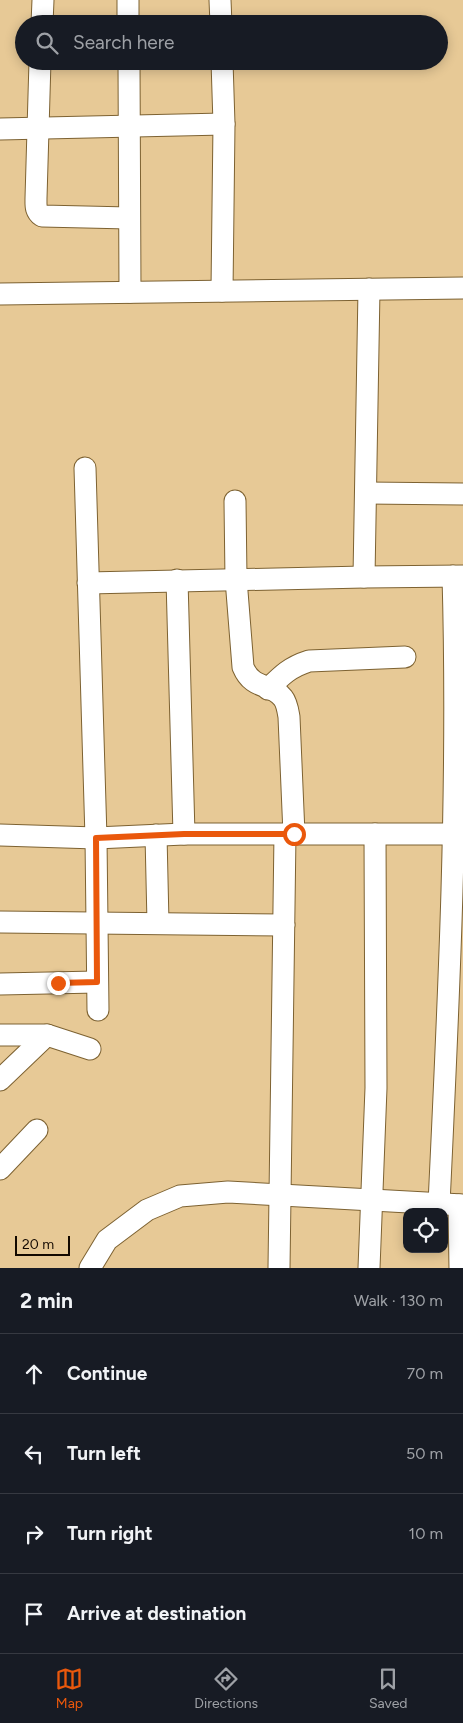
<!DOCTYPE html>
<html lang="en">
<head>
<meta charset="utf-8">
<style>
	:root { --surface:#171b24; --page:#20242c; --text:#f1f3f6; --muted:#9ea1a6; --line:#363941; --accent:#ea580c }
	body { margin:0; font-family:Figtree,sans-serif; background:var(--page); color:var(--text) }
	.controls { position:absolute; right:15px; bottom:15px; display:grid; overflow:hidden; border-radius:10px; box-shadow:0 2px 12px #0003 }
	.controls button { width:45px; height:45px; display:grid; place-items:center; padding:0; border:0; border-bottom:1px solid var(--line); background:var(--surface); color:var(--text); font:25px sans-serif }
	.scale { position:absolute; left:15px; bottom:12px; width:55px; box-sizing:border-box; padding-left:5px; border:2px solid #130900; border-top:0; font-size:14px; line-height:18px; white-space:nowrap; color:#130900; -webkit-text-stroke:4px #e7c996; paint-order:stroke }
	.stop { position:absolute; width:15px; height:15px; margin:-11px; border:4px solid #ea580c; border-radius:50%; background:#fff }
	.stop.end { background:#ea580c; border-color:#fff; box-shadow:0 1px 5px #0008 }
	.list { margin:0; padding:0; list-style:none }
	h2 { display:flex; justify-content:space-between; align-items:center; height:65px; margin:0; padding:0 20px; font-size:21px }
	h2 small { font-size:16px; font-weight:400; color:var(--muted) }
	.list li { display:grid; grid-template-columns:32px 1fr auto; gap:15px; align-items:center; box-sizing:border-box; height:80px; padding:0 20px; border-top:1px solid var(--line) }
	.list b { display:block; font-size:19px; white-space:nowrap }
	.list em { font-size:16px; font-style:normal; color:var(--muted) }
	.icon { flex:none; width:28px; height:28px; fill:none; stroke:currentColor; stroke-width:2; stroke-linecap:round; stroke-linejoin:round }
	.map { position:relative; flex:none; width:463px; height:1268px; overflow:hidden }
	.search { position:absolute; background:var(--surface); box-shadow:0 2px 12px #0003; left:15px; right:15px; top:15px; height:55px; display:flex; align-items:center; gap:12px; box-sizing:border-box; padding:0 18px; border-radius:28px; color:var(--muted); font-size:19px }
	.sheet { height:385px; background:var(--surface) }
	nav { display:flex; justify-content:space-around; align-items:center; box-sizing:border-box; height:70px; border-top:1px solid var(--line); background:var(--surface); font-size:14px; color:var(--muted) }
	nav a { display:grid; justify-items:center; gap:2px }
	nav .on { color:var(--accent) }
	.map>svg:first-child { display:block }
</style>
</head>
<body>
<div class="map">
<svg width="463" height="1268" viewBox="0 0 463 1268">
	<rect width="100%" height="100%" fill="#e7c996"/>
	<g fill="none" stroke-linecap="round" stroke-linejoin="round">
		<defs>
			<g id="minor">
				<polyline points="128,0 128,24"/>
				<polyline points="220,0 221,24"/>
				<polyline points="42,24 43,0"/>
				<path d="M 40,61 L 36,198 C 36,205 35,211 42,216 L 129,218"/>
				<polyline points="129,61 130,292"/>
				<polyline points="222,61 224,124 222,291"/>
				<polyline points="0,129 224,124"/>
				<polyline points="0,294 463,288"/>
				<polyline points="85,468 96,838 98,1010"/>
				<polyline points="366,493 463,494"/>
				<path d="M 235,501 L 236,579 L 243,667 C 253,691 271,682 283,698 C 287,703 288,711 289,717 L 294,834"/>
				<polyline points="364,577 369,289"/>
				<polyline points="177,580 184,834"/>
				<polyline points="88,583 364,577 463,576"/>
				<path d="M 268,689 C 282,675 290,667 309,661 L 405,657"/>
				<polyline points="0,835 96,838 184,834 454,834"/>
				<polyline points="156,835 158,923"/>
				<polyline points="0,922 284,925"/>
				<polyline points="0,984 97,982"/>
				<polyline points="0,1035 47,1035 90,1049"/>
				<polyline points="0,1080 47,1035"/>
				<polyline points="0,1169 37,1130"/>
				<path d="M 439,1204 C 449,995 459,786 453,576"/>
				<polyline points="459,1205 460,1268"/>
				<polyline points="90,1268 107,1240 147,1210 180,1196 228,1192 463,1205"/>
				<polyline points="279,1268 285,834"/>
				<polyline points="369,1268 376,1088 375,834"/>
			</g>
		</defs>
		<use href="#minor" stroke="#7d6232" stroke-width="23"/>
		<use href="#minor" stroke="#fff" stroke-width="21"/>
	</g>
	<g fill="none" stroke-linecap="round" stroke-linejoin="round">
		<polyline stroke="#ea580c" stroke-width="6" points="58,983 97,982 96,838 184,834 294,834"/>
	</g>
</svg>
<div class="controls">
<button><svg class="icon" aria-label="locate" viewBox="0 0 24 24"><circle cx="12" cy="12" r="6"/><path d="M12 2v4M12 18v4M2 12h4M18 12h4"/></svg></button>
</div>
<div class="scale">20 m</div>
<div class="stop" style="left:294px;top:834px"></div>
<div class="stop end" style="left:58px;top:983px"></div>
<div class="search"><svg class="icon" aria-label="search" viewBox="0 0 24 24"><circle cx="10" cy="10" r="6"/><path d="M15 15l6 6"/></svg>Search here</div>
</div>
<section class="sheet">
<h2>2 min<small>Walk · 130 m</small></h2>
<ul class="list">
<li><svg class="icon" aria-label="ahead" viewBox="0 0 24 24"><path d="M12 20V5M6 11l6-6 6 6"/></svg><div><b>Continue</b></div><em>70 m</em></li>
<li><svg class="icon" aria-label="left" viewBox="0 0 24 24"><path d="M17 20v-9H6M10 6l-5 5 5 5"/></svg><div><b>Turn left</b></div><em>50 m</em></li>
<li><svg class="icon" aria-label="right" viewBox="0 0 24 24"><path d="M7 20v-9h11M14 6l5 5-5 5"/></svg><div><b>Turn right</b></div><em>10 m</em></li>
<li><svg class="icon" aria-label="arrive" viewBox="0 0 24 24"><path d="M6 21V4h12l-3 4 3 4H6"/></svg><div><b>Arrive at destination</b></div></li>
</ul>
</section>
<nav>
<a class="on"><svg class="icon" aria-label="map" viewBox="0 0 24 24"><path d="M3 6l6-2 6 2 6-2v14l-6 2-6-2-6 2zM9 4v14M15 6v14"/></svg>Map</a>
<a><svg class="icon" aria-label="directions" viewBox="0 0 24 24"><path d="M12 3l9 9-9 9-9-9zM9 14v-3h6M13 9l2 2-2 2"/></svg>Directions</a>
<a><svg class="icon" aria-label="saved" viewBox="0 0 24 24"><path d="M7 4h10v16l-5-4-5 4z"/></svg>Saved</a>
</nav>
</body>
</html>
